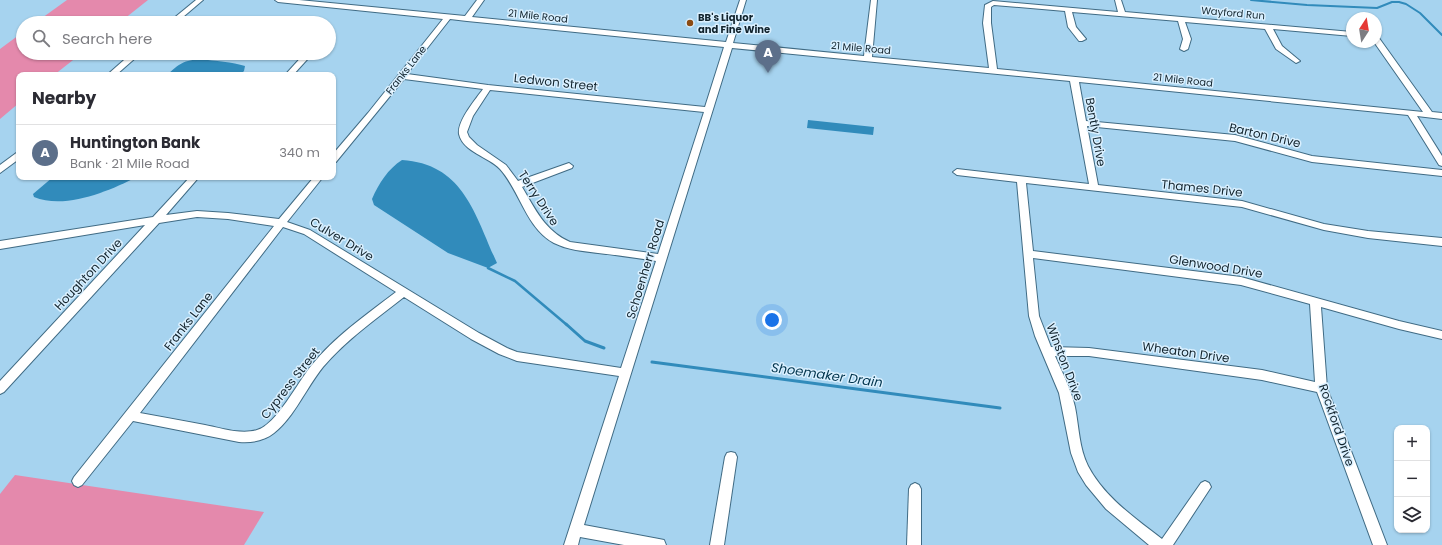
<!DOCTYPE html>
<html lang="en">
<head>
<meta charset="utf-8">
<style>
	:root { --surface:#fff; --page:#f7f7f7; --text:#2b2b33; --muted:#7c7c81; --line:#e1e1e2; --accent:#d93025 }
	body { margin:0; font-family:Poppins,sans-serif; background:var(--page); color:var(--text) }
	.controls { position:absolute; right:12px; bottom:12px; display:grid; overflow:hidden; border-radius:8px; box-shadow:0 1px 3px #0004 }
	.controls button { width:36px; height:36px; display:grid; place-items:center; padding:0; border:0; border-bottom:1px solid var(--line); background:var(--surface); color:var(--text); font:20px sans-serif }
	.compass { position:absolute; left:1346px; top:12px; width:36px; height:36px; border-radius:50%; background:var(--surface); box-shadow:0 1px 3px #0004; rotate:12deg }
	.you { position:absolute; left:772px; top:320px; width:14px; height:14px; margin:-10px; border:3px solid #fff; border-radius:50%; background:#1a73e8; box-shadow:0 0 0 6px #1a73e833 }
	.badge { display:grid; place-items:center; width:26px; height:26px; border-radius:50%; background:var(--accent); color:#fff; font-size:13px; font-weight:700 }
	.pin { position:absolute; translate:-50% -33px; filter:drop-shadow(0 1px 2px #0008) }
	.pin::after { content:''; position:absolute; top:21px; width:14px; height:12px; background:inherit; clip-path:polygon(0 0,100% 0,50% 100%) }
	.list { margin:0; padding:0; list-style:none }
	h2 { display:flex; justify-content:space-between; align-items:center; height:52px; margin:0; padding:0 16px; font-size:17px }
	h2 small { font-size:13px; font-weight:400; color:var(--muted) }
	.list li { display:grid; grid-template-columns:26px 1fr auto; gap:12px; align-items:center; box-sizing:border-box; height:56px; padding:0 16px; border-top:1px solid var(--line) }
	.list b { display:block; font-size:15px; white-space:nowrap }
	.list p { margin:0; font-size:13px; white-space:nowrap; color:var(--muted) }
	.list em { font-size:13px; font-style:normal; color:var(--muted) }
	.icon { flex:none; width:22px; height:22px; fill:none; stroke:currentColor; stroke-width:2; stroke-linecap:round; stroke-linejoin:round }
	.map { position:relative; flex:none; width:1442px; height:545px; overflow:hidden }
	.search { position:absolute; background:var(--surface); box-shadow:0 1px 3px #0004; left:16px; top:16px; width:320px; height:44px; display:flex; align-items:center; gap:10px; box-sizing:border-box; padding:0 14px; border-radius:22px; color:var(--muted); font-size:15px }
	.panel { position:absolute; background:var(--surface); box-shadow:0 1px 3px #0004; left:16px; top:72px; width:320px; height:108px; border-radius:8px }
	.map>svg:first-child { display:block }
</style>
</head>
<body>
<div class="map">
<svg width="1442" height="545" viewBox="0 0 1442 545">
	<rect width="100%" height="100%" fill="#a6d3ef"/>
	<g fill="#e489ac">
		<polygon points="67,0 148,0 119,23 35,23"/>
		<polygon points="23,32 23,53 82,53 54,75 19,75 19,103 0,119 0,49"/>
		<polygon points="15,475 264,512 244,545 0,545 0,494"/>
	</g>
	<g fill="#318bbb">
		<path d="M 201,59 C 214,61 233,62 245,66 L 244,71 L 240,75 L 167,75 C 179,64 184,60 201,59 Z"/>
		<polygon points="808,120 874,127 873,135 807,128"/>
		<path d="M 402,160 C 464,164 475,215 497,263 L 488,268 L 448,253 L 374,205 L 372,199 C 379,183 388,169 402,160 Z"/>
		<path d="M 53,177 L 137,177 C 109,191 65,210 34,197 L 33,194 Z"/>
	</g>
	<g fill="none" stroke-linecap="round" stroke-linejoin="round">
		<polyline stroke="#318bbb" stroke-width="2" points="1251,0 1307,5 1377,8 1392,2 1399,2 1406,4 1420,13 1442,35"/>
		<polyline stroke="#318bbb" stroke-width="2.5" points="488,268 515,281 567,325"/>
		<g stroke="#318bbb" stroke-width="3">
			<polyline points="566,324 585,341 604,348"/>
			<polyline points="652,362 1000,408"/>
		</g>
		<defs>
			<g id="minor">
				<polygon points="196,0 203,0 176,23 168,23"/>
				<path d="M 275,0 L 299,0 L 465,16 L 477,0 L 484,0 L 472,17 L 726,42 L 740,0 L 746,0 L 733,43 L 864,56 L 871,0 L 877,0 L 872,57 L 989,68 L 983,23 L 985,5 L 993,1 L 1118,12 L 1115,0 L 1121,0 L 1125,12 L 1352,32 L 1352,36 L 1273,29 L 1282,46 L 1300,61 L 1296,63 L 1276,49 L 1265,29 L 1185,22 L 1191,39 L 1188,49 L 1184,51 L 1180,49 L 1183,39 L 1178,21 L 1072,12 L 1076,27 L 1086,39 L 1082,41 L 1079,41 L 1068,27 L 1065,11 L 994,5 L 991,7 L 991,23 L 997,69 L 1423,112 L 1374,42 L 1376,42 L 1376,38 L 1379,38 L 1432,112 L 1442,113 L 1442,119 L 1417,116 L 1442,156 L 1442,166 L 1439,165 L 1408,115 L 1079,82 L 1086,121 L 1235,135 L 1312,156 L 1442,170 L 1442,176 L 1312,162 L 1235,141 L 1087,126 L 1098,185 L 1242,201 L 1324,224 L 1368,231 L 1442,238 L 1442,246 L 1368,238 L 1324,230 L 1242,207 L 1026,183 L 1033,251 L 1241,277 L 1399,321 L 1442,331 L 1442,339 L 1399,329 L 1321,307 L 1327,388 L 1387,545 L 1373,545 L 1317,392 L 1262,380 L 1089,356 L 1055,356 C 1062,372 1071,389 1075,407 C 1079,427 1079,448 1088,466 C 1104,497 1135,518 1162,539 L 1201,483 L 1205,481 L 1209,483 L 1211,487 L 1173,545 L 1149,545 L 1106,509 L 1086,485 L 1078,472 L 1071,453 L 1059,393 L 1035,336 L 1029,316 L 1017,182 L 957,175 L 953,172 L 957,169 L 1089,184 L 1070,81 L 732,48 L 584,525 L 659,539 L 664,540 L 666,545 L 624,545 L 580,537 L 578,545 L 564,545 L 619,376 L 517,361 L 499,354 L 471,339 L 404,297 C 376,319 346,340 323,367 C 306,388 295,416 274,433 C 264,441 251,443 239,442 L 133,421 L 82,485 L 78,487 L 74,485 L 72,481 L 74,477 L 274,226 L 228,219 L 197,217 L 159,223 L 4,392 L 0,394 L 0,381 L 145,225 L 0,249 L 0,241 L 153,217 L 190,177 L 199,177 L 166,215 L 197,211 L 228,213 L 279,219 L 314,177 L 323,177 L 287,222 L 310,230 L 479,333 L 507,348 L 517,352 L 621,368 L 656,261 C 637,258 617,255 598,253 C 583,251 568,250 554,243 C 526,228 520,191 500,169 C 489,157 463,152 459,134 C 457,121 476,99 483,89 L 404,79 L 336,162 L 333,163 L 333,154 L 368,113 L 443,19 L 278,2 ZM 450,19 L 467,21 L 724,47 L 705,107 L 488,85 L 407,74 ZM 490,90 L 704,112 L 658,254 L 570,242 C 545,231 535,209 522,187 L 572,168 L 573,166 L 569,163 L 518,181 L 506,165 L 477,145 L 469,137 L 467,132 L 473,116 ZM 283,227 L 304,234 L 396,292 C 366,315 334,337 311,366 C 298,382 276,425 257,430 C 241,435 221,428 205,425 C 184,421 162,417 140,413 ZM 1033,258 L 1241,285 L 1310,304 L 1315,382 L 1262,370 L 1089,348 L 1051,347 L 1039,316 Z"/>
				<polygon points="132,53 141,53 116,75 107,75"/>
				<polygon points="305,53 313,53 293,75 285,75"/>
				<polygon points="19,151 19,159 0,173 0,165"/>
				<polygon points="731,452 735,453 737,457 724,545 710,545 725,457 727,453"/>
				<polygon points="915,483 919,485 921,489 921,545 907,545 909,489 911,485"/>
			</g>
		</defs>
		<use href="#minor" stroke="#406b84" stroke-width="2"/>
		<use href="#minor" fill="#fff" fill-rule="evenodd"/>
	</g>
	<circle fill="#8b4b13" stroke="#daf0ff" stroke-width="1.5" cx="690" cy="23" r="4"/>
	<g text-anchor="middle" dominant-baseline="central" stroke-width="3" stroke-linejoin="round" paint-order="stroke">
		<g font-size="10" fill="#11232d" stroke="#daf0ff">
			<text transform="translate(1233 13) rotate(5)">Wayford Run</text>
			<text transform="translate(538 16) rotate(6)">21 Mile Road</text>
			<text transform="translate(861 48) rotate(5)">21 Mile Road</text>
			<text transform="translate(406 70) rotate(-52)">Franks Lane</text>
			<text transform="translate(1183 80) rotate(6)">21 Mile Road</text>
		</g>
		<g font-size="10" font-weight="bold" fill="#11232d" stroke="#daf0ff" text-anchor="start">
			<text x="698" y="17">BB's Liquor<tspan x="698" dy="12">and Fine Wine</tspan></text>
		</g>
		<g font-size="12" fill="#11232d" stroke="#daf0ff">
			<text transform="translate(556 82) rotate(6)">Ledwon Street</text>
			<text transform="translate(1096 132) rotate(80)">Bently Drive</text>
			<text transform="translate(1265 135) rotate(13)">Barton Drive</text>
			<text transform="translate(1202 188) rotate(6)">Thames Drive</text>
			<text transform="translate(539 198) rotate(57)">Terry Drive</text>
			<text transform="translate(342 239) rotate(31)">Culver Drive</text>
			<text transform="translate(1216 266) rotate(9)">Glenwood Drive</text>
			<text transform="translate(645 269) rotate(-73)">Schoenherr Road</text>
			<text transform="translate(88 274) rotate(-47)">Houghton Drive</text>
			<text transform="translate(188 321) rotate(-52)">Franks Lane</text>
			<text transform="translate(1186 352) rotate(8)">Wheaton Drive</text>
			<text transform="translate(1065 362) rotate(69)">Winston Drive</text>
			<text transform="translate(290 383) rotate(-52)">Cypress Street</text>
			<text transform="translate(1337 425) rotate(71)">Rockford Drive</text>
		</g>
		<g font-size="13" font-style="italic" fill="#00344d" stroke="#daf0ff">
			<text transform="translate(827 375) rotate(8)">Shoemaker Drain</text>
		</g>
	</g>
</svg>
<div class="controls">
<button>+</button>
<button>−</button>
<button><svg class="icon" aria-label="layers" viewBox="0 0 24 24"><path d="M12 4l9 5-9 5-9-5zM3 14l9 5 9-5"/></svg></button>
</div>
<svg class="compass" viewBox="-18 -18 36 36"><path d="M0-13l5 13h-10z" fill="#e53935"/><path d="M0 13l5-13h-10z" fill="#7c7c81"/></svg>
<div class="you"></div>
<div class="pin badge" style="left:768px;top:73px;background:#5c6f8a">A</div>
<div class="search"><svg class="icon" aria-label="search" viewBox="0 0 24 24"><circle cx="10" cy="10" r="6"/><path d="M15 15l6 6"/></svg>Search here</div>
<section class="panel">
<h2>Nearby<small></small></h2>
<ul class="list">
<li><span class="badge" style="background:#5c6f8a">A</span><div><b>Huntington Bank</b><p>Bank · 21 Mile Road</p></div><em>340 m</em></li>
</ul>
</section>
</div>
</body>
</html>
